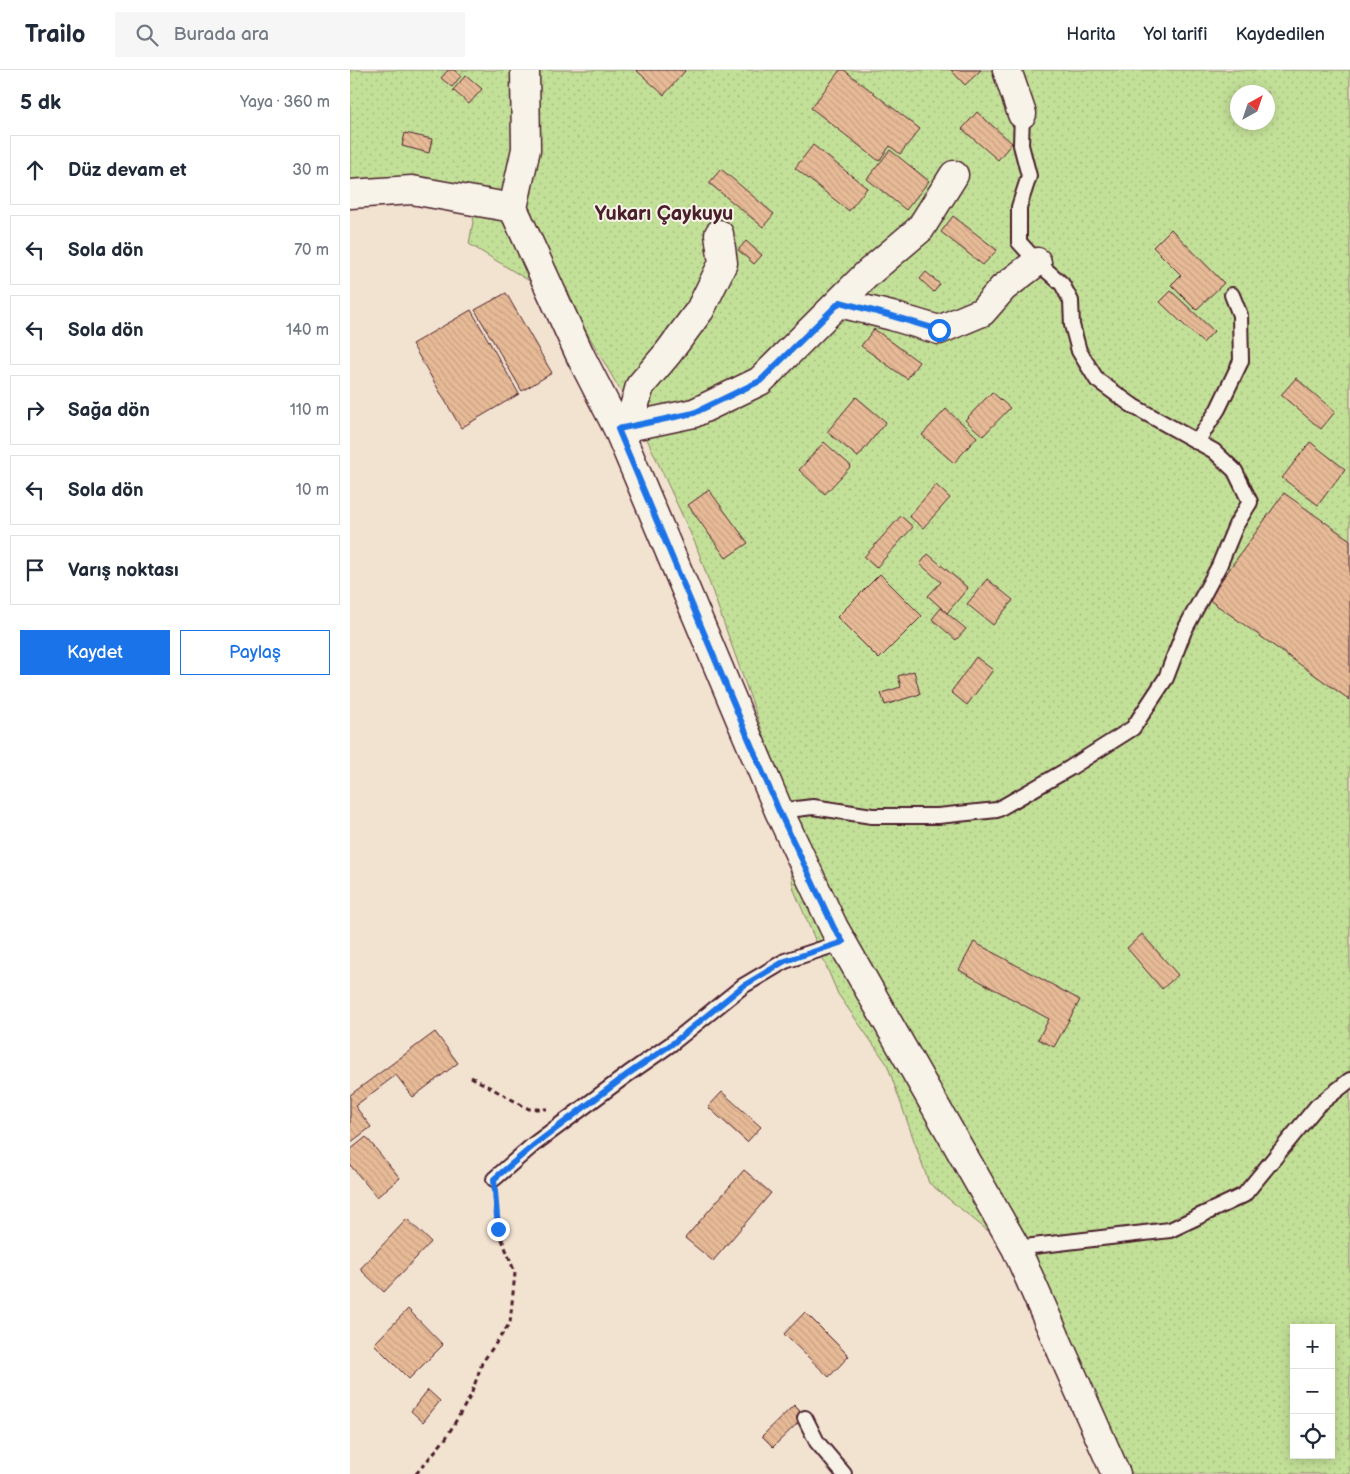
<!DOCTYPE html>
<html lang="tr">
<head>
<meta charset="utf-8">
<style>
	:root { --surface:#fff; --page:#f6f6f7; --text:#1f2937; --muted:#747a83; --line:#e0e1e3; --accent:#1a73e8 }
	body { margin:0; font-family:"Balsamiq Sans",sans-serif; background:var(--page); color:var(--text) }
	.controls { position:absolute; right:15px; bottom:15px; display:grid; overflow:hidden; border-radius:0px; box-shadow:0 2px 12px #0003 }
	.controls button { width:45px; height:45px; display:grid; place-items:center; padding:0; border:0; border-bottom:1px solid var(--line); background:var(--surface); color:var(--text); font:25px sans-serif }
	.compass { position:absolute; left:880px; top:15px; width:45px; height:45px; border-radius:50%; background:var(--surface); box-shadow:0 2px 12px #0003; rotate:40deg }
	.stop { position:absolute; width:15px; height:15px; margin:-11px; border:4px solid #1a73e8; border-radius:50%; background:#fff }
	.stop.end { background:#1a73e8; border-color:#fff; box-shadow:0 1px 5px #0008 }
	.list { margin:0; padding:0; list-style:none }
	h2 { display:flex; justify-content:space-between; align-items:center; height:65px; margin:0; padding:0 20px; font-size:21px }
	h2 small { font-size:16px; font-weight:400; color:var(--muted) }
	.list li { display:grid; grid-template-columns:32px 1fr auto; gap:15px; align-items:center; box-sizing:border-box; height:70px; margin:0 10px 10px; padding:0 10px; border:1px solid var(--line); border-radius:0px }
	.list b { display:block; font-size:19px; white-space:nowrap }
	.list em { font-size:16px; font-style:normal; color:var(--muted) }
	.actions { display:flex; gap:10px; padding:15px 20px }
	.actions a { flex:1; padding:11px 0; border:1px solid var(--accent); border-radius:0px; text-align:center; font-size:18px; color:var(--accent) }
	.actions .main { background:var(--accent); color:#fff }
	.icon { flex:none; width:28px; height:28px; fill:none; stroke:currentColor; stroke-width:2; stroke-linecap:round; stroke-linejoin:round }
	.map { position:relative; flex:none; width:1000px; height:1404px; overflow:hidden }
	header { display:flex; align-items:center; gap:30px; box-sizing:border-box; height:70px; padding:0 25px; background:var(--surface); border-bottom:1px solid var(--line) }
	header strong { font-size:24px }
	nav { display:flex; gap:28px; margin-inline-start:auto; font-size:18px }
	.search { width:350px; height:45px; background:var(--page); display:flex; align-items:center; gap:12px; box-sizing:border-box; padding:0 18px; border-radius:0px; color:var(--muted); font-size:19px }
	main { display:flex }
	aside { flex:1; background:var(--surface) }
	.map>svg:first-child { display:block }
</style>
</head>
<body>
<header>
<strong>Trailo</strong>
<div class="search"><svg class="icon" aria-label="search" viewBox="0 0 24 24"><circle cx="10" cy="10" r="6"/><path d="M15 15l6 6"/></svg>Burada ara</div>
<nav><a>Harita</a><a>Yol tarifi</a><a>Kaydedilen</a></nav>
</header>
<main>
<aside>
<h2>5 dk<small>Yaya · 360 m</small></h2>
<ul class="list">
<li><svg class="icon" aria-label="ahead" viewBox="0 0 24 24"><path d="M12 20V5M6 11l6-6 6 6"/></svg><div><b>Düz devam et</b></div><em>30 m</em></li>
<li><svg class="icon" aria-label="left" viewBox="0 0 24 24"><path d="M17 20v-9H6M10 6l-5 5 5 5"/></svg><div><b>Sola dön</b></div><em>70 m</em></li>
<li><svg class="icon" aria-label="left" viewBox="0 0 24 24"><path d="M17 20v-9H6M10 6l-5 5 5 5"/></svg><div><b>Sola dön</b></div><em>140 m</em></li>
<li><svg class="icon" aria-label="right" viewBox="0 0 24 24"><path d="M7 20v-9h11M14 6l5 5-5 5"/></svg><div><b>Sağa dön</b></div><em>110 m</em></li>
<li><svg class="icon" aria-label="left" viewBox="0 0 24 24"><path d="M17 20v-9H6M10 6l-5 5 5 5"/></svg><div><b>Sola dön</b></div><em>10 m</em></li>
<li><svg class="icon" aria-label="arrive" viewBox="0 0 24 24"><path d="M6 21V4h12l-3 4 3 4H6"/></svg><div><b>Varış noktası</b></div></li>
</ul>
<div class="actions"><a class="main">Kaydet</a><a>Paylaş</a></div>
</aside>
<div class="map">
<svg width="1000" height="1404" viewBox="0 0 1000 1404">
	<defs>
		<pattern id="grass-dots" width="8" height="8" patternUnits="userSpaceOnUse" patternTransform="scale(1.25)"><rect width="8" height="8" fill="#c3e098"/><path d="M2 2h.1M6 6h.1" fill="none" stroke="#a9c083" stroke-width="1.8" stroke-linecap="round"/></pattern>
		<pattern id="building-back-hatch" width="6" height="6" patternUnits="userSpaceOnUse" patternTransform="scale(1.25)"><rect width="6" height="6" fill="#e7bb97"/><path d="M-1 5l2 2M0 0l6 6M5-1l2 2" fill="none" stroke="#c8a082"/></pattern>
	</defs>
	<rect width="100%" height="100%" fill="#f2e2d0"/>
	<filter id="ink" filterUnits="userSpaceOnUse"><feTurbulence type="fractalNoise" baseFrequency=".02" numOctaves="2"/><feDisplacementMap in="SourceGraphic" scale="10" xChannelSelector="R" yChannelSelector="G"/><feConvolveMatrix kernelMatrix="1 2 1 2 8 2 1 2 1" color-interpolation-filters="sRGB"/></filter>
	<g filter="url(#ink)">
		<path fill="url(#grass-dots)" stroke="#868062" fill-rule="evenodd" d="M 0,0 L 1000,0 L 1000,1404 L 755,1404 L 654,1174 L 579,1113 L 537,994 L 488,924 L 444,820 L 414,666 L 346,475 L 291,356 L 222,237 L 119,174 L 128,124 L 0,112 ZM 888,22 L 918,22 L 918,52 L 888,52 ZM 944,1258 L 981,1258 L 981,1385 L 944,1385 Z"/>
		<g fill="url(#building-back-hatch)" stroke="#4a1f2b">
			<polygon points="98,0 104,0 111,6 102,17 91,8"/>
			<polygon points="286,0 334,0 335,1 314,25"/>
			<polygon points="490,0 494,0 570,59 550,84 540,76 529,91 461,38"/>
			<polygon points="601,0 631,0 615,15"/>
			<polygon points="116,5 132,19 119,34 103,20"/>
			<polygon points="627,42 662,73 648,90 612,59"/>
			<polygon points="55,63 82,69 79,83 52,76"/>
			<polygon points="463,75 517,118 499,141 445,98"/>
			<polygon points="540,80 579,111 556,140 517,109"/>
			<polygon points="371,99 424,144 413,157 359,113"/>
			<polygon points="603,146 647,180 633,195 591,162"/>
			<polygon points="821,159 874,213 846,240 821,215 831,205 803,177"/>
			<polygon points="396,171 412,185 404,194 388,180"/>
			<polygon points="576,202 590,214 584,222 570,209"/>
			<polygon points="821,221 864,261 853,273 810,232"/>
			<polygon points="156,223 202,303 172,321 125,240"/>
			<polygon points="121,240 169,324 111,358 62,274"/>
			<polygon points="524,259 569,292 557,309 511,276"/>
			<polygon points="946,308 985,342 971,359 931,325"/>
			<polygon points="642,322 660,338 633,366 615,350"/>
			<polygon points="506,327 536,352 508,387 477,362"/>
			<polygon points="596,339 627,367 604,393 572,365"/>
			<polygon points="474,372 501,396 475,424 449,400"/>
			<polygon points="960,372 995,399 968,435 932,408"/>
			<polygon points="586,415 600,428 573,458 559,446"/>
			<polygon points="359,420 398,473 376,488 338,435"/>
			<polygon points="934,423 1000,470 1000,630 858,529"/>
			<polygon points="551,446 563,457 526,498 514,487"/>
			<polygon points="578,484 618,518 597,543 578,526 591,512 570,494"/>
			<polygon points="530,504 572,546 529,589 487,547"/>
			<polygon points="637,509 663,530 643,555 617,534"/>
			<polygon points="591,538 616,559 606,570 582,549"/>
			<polygon points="626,587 643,600 617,635 601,622"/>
			<polygon points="564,601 570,624 535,635 531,623 551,617 548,606"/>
			<polygon points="792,864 828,905 812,919 777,878"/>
			<polygon points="624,872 730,930 704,977 688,969 699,949 609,900"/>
			<polygon points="85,962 108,993 63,1027 46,1005 5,1036 21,1057 0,1073 0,1025"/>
			<polygon points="372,1022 411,1057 397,1072 358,1037"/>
			<polygon points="16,1067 50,1108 27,1127 0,1095 0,1080"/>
			<polygon points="394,1100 421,1123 363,1191 335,1168"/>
			<polygon points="57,1149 81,1172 34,1222 10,1199"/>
			<polygon points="58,1239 93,1275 59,1309 24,1274"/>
			<polygon points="455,1242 499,1286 479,1307 434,1264"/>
			<polygon points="78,1320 90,1331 73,1352 61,1341"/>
			<polygon points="444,1335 455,1346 423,1377 412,1366"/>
		</g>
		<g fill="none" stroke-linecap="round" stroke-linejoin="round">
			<defs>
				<g id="lane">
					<polyline points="847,372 868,339 891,291 890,245 882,225"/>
					<polyline points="429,741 463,737 522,746 588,746 647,740 720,698 783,658 816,608 834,561 869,496 886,455 900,432 885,401 864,381 783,336 747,310 729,281 722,255 721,231 712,214 687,192 669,172 669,137 679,106 671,75 672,44"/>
					<polyline points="144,1109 183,1075 278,1004 321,974 393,916 435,891 493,872"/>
					<polyline points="666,1178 820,1160 894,1125 967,1036 1000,1010"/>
					<polyline points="455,1348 467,1372 494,1404"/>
				</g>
				<g id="street">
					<polyline points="657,0 672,44"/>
					<polyline points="489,233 542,246 589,260 632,242 653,218 687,192"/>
					<polyline points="279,355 290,316 318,283 350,240 373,193 369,164"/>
					<polyline points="268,359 344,343 410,311 517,204 570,159 604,105"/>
				</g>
				<g id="secondary">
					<polyline points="175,0 176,79 163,138 231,287 268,359 429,741 484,858 666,1178 766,1404"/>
					<polyline points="0,124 62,120 163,138"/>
				</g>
			</defs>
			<use href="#lane" stroke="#4a1f2b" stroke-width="18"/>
			<use href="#street" stroke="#4a1f2b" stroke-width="31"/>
			<use href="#secondary" stroke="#4a1f2b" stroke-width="31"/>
			<g stroke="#4a1f2b" stroke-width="3" stroke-dasharray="5 4" stroke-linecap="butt">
				<polyline points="121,1007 179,1039 197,1039"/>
				<polyline points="66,1404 96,1368 121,1325 132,1293 160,1253 165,1203 148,1159 145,1127"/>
			</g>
			<use href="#lane" stroke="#f7f3e8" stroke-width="14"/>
			<use href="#street" stroke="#f7f3e8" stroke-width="28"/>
			<use href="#secondary" stroke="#f7f3e8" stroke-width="28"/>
		</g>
	</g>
	<g fill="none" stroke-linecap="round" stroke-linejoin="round" filter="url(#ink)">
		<polyline stroke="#1a73e8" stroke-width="6" points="148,1159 144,1109 183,1076 278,1004 322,974 393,916 435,891 493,872 484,858 429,741 268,359 344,343 410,311 490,232 542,246 589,260"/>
	</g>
	<g text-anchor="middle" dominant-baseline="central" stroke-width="4" stroke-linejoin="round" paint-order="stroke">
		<g font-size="20" font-weight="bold" fill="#4a1f2b" stroke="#f7f3e8">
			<text x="314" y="144">Yukarı Çaykuyu</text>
		</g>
	</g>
</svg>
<div class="controls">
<button>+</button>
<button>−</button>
<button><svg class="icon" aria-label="locate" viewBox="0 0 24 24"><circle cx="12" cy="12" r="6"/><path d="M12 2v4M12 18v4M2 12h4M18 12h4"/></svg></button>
</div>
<svg class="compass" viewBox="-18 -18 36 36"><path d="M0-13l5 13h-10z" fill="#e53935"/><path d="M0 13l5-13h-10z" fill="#747a83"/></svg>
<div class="stop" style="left:589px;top:260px"></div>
<div class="stop end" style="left:148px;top:1159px"></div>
</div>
</main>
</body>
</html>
